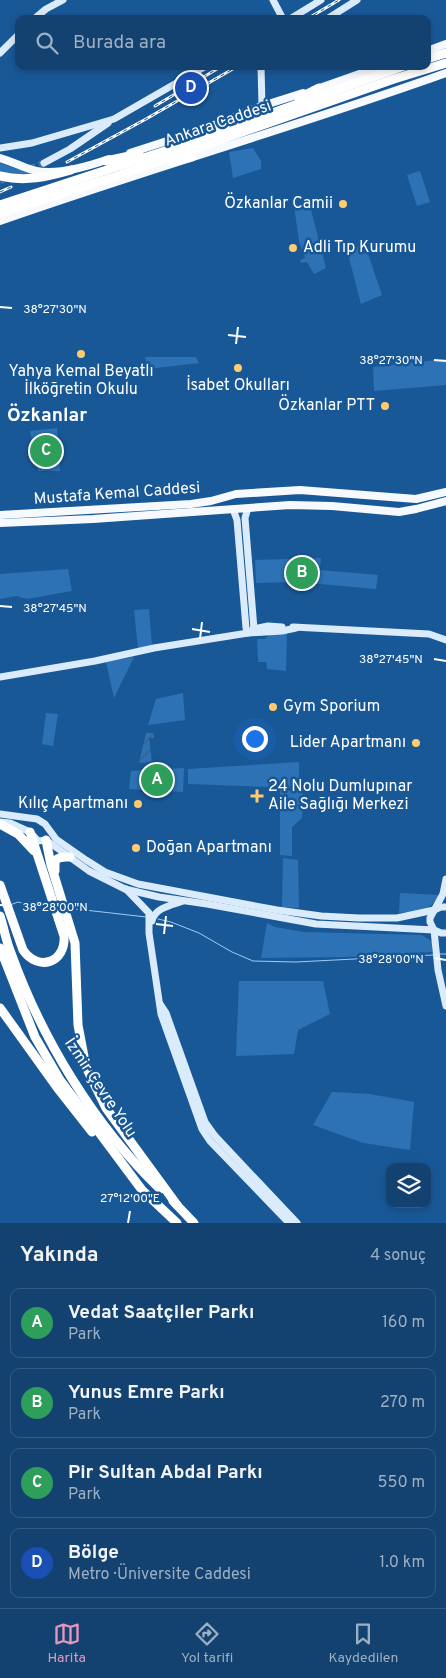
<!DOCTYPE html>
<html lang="tr">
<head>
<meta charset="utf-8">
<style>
	:root { --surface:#134271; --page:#204d79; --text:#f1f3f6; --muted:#9db0c3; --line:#325b84; --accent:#e797bd }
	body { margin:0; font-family:Overpass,sans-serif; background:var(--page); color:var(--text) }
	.controls { position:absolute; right:15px; bottom:15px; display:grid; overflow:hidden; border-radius:10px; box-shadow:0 2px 8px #0003 }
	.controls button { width:45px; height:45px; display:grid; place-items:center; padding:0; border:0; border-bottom:1px solid var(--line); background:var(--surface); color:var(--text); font:25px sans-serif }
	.you { position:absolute; left:254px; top:738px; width:18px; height:18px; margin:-12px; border:4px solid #fff; border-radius:50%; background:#1a73e8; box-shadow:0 0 0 8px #1a73e833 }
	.badge { display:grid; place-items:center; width:32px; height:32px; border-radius:50%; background:var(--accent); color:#fff; font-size:16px; font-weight:700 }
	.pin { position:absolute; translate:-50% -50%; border:2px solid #fff; box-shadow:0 1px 5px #0006 }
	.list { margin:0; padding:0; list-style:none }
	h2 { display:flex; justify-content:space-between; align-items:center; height:65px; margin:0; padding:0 20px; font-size:21px }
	h2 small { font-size:16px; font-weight:400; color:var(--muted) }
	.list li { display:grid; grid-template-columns:32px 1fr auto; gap:15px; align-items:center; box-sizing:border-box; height:70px; margin:0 10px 10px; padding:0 10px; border:1px solid var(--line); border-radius:10px }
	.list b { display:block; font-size:19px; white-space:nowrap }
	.list p { margin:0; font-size:16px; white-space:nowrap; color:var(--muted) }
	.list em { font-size:16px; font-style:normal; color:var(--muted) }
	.icon { flex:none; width:28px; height:28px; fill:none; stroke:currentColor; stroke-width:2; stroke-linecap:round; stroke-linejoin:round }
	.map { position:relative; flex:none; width:446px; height:1223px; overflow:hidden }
	.search { position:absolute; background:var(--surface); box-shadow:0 2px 8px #0003; left:15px; right:15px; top:15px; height:55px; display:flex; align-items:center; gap:12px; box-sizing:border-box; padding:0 18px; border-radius:10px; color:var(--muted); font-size:19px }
	.sheet { height:385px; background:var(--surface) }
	nav { display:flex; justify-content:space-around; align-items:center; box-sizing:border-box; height:70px; border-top:1px solid var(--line); background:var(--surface); font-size:14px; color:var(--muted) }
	nav a { display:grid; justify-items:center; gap:2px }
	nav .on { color:var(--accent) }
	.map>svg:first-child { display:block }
</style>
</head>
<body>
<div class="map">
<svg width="446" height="1223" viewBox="0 0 446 1223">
	<defs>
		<pattern id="garden-furrows" width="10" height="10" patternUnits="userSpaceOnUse" patternTransform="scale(1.25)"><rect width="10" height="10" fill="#2d72b4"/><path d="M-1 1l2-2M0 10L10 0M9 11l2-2" fill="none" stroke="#3e5d7b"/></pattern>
	</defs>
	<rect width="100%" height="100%" fill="#195897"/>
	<g fill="#2d72b4">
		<polygon points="253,148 261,161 261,169 233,178 229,152"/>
		<polygon points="0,163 17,169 45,176 0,175"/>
		<polygon points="420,171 430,202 417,206 407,175"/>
		<polygon points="309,202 326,268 314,274 307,262 301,263 300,260 305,258 299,241 294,206"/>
		<polygon points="365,245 382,295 361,304 347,250"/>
		<polygon points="145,357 196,357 199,363 148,369"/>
		<polygon points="446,359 446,385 374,391 373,367"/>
		<polygon points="57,428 60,471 38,471 30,431"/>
		<polygon points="321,558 320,570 378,575 376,589 297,582 256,583 255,560"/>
		<polygon points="68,569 72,591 27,599 16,596 0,599 0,574"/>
		<polygon points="149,609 152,647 138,648 134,610"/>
		<polygon points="287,633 286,671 267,669 266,662 258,662 257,639 265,639 270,634"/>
		<polygon points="134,657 114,698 106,662"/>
		<polygon points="183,693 185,720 148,725 156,699"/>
		<polygon points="46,713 58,714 53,746 42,744"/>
		<polygon points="299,762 299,788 188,784 188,769"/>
		<polygon points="184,768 183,792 129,789 131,771"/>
		<polygon points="280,790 303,791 302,818 292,827 292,856 280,855"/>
		<polygon points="283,858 298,860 299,908 282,907"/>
		<path d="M 400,893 L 439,895 C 430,913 417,910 399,913 Z"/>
		<polygon points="267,923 275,927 304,932 422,935 433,942 432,952 344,957 261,958"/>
		<polygon points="239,981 323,981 330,1014 298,1030 294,1054 236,1056"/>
		<polygon points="332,1092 370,1094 414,1102 410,1150 363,1143 313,1125"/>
	</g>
	<polygon fill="url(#garden-furrows)" points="146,733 154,733 154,738 149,738 152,762 139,763"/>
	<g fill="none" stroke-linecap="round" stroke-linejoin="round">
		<g stroke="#9fcbf3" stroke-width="1">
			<polyline points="10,905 18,902 49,910"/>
			<polyline points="76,909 146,917"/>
			<polyline points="158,919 171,922 199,933 232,952 253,961 296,962 433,955"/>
			<polyline points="440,954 446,954"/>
		</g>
		<polyline stroke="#3c71a7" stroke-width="7" stroke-dasharray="7 3.5" stroke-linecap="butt" points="0,181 44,163"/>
		<g stroke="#daebfb" stroke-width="7">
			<polyline points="273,0 283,19"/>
			<polyline points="34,19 46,9 63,0"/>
			<polyline points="290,19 321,0"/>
			<polyline points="327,19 357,0"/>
			<polyline points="0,53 19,34"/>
			<polyline points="261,66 262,106"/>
			<polyline points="0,148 32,143 114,119 206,66"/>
			<polyline points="44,163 70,149 108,123"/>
			<polyline points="248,508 245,518 254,629"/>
			<polyline points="233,509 237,520 246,628 248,633"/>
			<polyline points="293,627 429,634 446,640"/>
			<polyline points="253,629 268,626 282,627"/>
			<polyline points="0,677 95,661 154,648 248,633 282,631 296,628"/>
			<polyline points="0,814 37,819 45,824 56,839 86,860 105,872 138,884 277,910 321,916 359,918 397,918 434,910 441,907 446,907"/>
			<polyline points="0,822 10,823 30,832 38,841 46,840"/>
			<polyline points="46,840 89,871 125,889 159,897 207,904 316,924 434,930 441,933 446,933"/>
			<polyline points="446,879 443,894 430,918 430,922 434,930 438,970 446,1006"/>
			<polyline points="126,889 149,913 149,933 161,1014 202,1129 210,1141 289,1223"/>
			<path d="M 152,921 C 154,908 172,905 183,901"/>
			<polyline points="160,1004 166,1013 205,1122 215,1136 297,1223"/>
		</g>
		<g stroke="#f6faff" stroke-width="8">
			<polyline points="427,51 446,44"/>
			<polyline points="314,90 382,66"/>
			<polyline points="130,153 204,129 262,106 303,93"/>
			<path d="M 0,158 C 11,161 22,167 33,170 C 54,176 89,166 109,159"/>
			<path d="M 0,221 C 148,169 298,126 446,73"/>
			<polyline points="0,515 191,504 211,501 236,494 300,490 416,499 446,492"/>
			<polyline points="0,523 93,519 290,505 332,506 399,512 416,509 446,501"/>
		</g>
		<g stroke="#fff" stroke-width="9">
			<polyline points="427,59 446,53"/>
			<polyline points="299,98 319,88"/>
			<polyline points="106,161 139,154"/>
			<polyline points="173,162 192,157"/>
			<path d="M 0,176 C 25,182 47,177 71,170"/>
			<polyline points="0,205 174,148 404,66"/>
			<polyline points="0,213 117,176 394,79 446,63"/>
			<polyline points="0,824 18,834 34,851"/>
			<polyline points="46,840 51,865 75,943 78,1025 86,1067 106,1108 177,1205"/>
			<path d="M 55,871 L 55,861 C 59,856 64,857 70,857"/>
			<path d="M 0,885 L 23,950 C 38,972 66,963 64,936 L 30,832"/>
			<path d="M 0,916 C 4,928 6,941 11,953 C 42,1039 94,1125 160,1189"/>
			<polyline points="0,948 35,1037 60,1080 142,1190 177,1223"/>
			<polyline points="0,1008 59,1090 92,1132"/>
			<polyline points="173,1201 194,1223"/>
		</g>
		<defs>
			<g id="rail">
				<polyline points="307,19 339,0"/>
				<polyline points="155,106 222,66"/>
				<polyline points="67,162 146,119 238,66"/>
				<polyline points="0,192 11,187"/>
			</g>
		</defs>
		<use href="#rail" stroke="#fff" stroke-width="3"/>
		<use href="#rail" stroke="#195897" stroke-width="1" stroke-dasharray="4" stroke-linecap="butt"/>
	</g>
	<path fill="none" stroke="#fff" stroke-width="2" d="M 0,307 L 12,308M 228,335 L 246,337M 236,344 L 238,327M 434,360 L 446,361M 0,606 L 12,607M 192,629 L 210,632M 200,639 L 202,622M 434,659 L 446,661M 0,905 L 12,906M 156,924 L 173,926M 164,934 L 166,916M 434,958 L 446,960M 128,1223 L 130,1211"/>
	<g fill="#ffcb6c" stroke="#195897" stroke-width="2">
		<circle cx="343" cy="204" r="5"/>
		<circle cx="293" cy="248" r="5"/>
		<circle cx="81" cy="354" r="5"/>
		<circle cx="238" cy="368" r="5"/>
		<circle cx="385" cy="406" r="5"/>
		<circle cx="273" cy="707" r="5"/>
		<circle cx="416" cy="743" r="5"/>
		<path d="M254.5 788.5h5v5h5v5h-5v5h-5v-5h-5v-5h5z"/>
		<circle cx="138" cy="804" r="5"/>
		<circle cx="136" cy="848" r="5"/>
	</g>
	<g text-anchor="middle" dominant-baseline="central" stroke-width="5" stroke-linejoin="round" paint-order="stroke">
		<g font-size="16" fill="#fff" stroke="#195897">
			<text transform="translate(218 124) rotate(-19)">Ankara Caddesi</text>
			<text transform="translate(117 494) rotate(-4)">Mustafa Kemal Caddesi</text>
			<text transform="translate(100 1088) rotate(56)">İzmir Çevre Yolu</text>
		</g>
		<g font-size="16" fill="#fff" stroke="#195897" text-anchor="end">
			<text x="333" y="204">Özkanlar Camii</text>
			<text x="303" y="248" text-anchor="start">Adli Tıp Kurumu</text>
			<text x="81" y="372" text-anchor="middle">Yahya Kemal Beyatlı<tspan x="81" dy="18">İlköğretin Okulu</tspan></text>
			<text x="238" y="386" text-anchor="middle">İsabet Okulları</text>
			<text x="375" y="406">Özkanlar PTT</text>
			<text x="283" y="707" text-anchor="start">Gym Sporium</text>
			<text x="406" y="743">Lider Apartmanı</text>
			<text x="268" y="787" text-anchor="start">24 Nolu Dumlupınar<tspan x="268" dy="18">Aile Sağlığı Merkezi</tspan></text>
			<text x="128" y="804">Kılıç Apartmanı</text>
			<text x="146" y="848" text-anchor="start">Doğan Apartmanı</text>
		</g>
		<g font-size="19" font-weight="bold" fill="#fff" stroke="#195897">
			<text x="47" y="416">Özkanlar</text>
		</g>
	</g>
	<g font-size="12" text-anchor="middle" fill="#fff" stroke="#195897" stroke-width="5" stroke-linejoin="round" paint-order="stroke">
		<text x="55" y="313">38°27'30"N</text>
		<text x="391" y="364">38°27'30"N</text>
		<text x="55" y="612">38°27'45"N</text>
		<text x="391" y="663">38°27'45"N</text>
		<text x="55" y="911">38°28'00"N</text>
		<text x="391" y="963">38°28'00"N</text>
		<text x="130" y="1202">27°12'00"E</text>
	</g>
</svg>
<div class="controls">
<button><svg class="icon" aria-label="layers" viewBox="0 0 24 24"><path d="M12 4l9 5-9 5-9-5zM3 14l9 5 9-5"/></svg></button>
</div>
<div class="you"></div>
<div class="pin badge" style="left:157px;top:780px;background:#2e9e5b">A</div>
<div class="pin badge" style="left:302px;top:573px;background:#2e9e5b">B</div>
<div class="pin badge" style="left:46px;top:451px;background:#2e9e5b">C</div>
<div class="pin badge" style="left:191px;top:88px;background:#1a4fb4">D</div>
<div class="search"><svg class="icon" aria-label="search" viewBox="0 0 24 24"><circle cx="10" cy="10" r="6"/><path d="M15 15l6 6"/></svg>Burada ara</div>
</div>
<section class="sheet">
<h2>Yakında<small>4 sonuç</small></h2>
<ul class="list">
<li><span class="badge" style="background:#2e9e5b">A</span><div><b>Vedat Saatçiler Parkı</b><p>Park</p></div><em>160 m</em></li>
<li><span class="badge" style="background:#2e9e5b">B</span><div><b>Yunus Emre Parkı</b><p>Park</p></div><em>270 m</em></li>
<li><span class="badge" style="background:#2e9e5b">C</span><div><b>Pir Sultan Abdal Parkı</b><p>Park</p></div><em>550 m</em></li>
<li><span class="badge" style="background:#1a4fb4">D</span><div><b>Bölge</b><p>Metro · Üniversite Caddesi</p></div><em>1.0 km</em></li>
</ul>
</section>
<nav>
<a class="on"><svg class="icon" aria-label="map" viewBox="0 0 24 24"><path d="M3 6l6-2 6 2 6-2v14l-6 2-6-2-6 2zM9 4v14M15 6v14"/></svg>Harita</a>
<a><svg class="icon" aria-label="directions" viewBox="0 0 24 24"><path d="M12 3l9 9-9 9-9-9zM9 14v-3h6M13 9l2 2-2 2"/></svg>Yol tarifi</a>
<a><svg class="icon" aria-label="saved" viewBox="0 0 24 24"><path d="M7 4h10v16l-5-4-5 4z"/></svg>Kaydedilen</a>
</nav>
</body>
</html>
